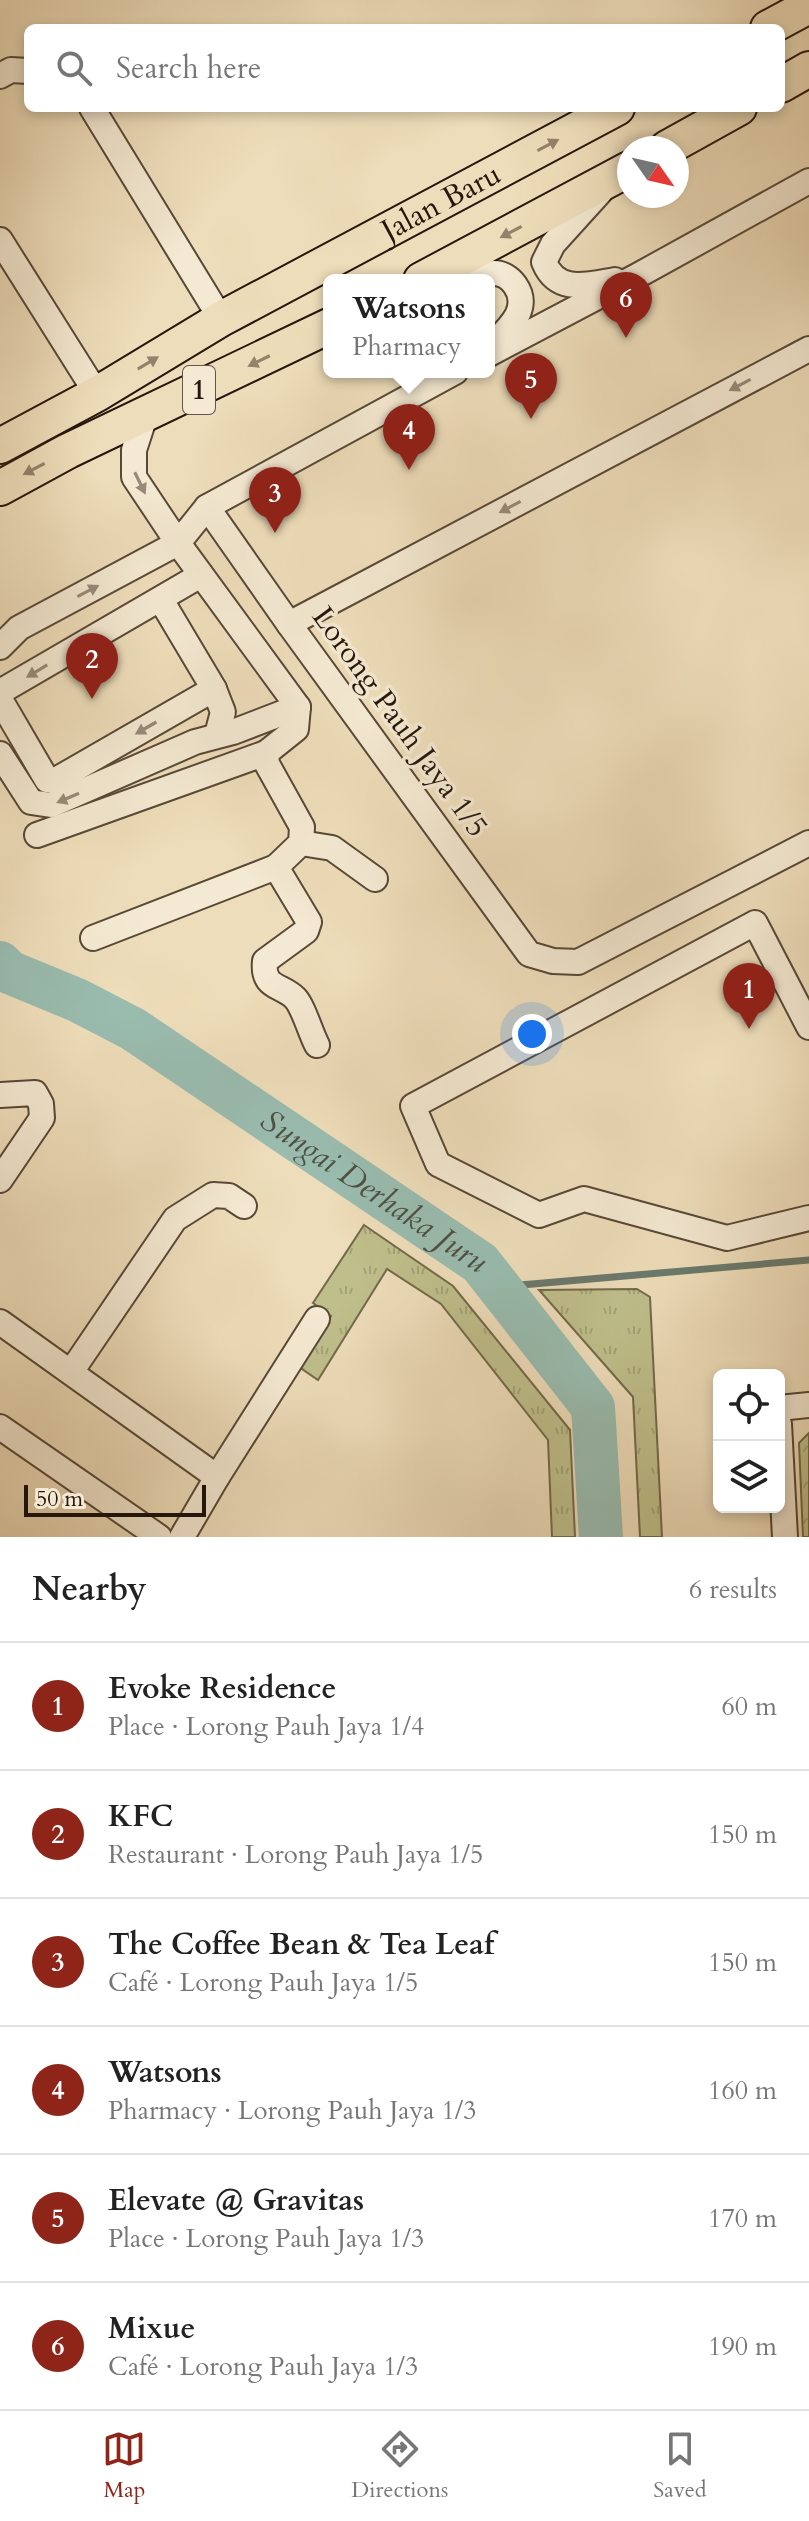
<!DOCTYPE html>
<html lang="en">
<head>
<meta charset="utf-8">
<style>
	:root { --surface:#fff; --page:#f2f2f2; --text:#222; --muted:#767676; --line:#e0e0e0; --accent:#8f2418 }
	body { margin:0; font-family:Cardo,serif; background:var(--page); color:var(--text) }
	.controls { position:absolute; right:24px; bottom:24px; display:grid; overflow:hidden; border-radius:12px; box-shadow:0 4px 12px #0003 }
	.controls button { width:72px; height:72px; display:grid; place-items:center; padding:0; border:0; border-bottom:2px solid var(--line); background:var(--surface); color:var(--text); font:40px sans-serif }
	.compass { position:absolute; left:617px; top:136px; width:72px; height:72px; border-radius:50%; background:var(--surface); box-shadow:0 4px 12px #0003; rotate:124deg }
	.scale { position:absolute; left:24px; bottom:20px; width:182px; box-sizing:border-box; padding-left:8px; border:4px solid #26160b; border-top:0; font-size:22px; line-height:28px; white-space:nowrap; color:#26160b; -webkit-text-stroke:6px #f4e9d2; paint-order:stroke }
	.you { position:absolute; left:532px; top:1034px; width:28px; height:28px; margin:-20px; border:6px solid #fff; border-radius:50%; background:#1a73e8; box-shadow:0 0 0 12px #1a73e833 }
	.badge { display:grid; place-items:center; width:52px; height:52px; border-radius:50%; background:var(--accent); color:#fff; font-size:26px; font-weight:700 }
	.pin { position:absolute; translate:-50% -66px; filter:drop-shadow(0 2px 4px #0008) }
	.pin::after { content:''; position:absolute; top:42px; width:28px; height:24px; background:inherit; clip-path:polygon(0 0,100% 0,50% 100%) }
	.popup { position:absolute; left:323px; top:274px; width:172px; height:104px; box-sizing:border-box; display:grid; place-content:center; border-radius:12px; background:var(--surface); filter:drop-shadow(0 2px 6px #0005); font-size:26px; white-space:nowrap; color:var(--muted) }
	.popup b { font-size:30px; color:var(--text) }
	.popup::after { content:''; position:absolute; left:50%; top:100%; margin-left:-16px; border:16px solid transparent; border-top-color:var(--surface) }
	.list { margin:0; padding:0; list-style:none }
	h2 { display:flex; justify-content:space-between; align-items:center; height:104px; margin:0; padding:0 32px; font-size:34px }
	h2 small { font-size:26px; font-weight:400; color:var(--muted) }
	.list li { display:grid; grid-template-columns:52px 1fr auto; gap:24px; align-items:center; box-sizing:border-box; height:128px; padding:0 32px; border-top:2px solid var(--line) }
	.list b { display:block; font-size:30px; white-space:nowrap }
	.list p { margin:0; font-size:26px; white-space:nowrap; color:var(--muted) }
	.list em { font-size:26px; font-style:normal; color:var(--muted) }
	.icon { flex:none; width:44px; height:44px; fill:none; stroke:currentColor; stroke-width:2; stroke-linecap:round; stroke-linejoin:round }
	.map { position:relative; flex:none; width:809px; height:1537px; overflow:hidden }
	.search { position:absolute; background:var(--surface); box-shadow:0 4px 12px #0003; left:24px; right:24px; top:24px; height:88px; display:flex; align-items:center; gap:20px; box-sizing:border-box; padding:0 28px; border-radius:12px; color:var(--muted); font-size:30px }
	.sheet { height:872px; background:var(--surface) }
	nav { display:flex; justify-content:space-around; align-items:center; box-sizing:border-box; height:112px; border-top:2px solid var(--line); background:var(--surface); font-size:22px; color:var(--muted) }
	nav a { display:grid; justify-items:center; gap:4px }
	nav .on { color:var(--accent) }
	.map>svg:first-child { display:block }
</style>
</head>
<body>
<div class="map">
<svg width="809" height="1537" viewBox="0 0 809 1537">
	<defs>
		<pattern id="grass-tufts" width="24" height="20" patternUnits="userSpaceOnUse" patternTransform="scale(2)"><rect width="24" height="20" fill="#bfbf8b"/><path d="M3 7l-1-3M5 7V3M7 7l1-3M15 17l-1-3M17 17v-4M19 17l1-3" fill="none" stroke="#a4a377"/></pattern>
		<pattern id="forest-crowns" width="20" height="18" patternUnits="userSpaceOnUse" patternTransform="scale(2)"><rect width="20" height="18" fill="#bfbf8b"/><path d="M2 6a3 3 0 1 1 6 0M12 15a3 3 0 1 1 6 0" fill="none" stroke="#a4a377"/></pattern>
	</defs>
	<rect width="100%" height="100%" fill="#eeddba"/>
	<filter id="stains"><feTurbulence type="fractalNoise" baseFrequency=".0025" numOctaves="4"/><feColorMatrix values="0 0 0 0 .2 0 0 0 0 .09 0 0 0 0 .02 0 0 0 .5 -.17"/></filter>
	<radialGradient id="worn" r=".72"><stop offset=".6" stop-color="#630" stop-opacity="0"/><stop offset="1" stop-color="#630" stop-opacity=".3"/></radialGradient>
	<g fill="url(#grass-tufts)" stroke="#726a4b" stroke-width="2">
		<polygon points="364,1225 453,1286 570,1430 575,1537 552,1537 548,1440 441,1304 387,1269 318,1380 299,1367 331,1316 313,1303"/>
		<polygon points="637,1289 650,1297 662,1537 640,1537 633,1397 539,1290"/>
	</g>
	<polygon fill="url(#forest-crowns)" stroke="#726a4b" stroke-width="2" points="809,1433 809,1537 803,1537 799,1443"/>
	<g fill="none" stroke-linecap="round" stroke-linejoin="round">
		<polyline stroke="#6b7a6d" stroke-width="7" points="498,1287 809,1260"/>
		<path stroke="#99bcaf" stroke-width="44" id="s1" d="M 0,963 L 9,972 L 77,1000 L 133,1029 L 480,1263 L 593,1407 L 601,1537"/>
		<defs>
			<g id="minor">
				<polyline points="0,76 11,70 28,71"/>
				<polyline points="92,108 221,319"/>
				<path d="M 601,191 L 553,244 L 544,262 C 557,294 586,285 615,280"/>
				<polyline points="0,240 97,394"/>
				<path d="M 463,280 C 472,278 484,273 494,273 C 502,273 510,278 515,285 C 531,308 510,327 494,343"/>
				<polyline points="489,354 637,276 809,181"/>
				<polyline points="207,507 289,624 529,954 553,961 578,962 809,843"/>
				<polyline points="161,600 214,689 223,712 217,735"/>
				<polyline points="289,624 809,349"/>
				<polyline points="0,647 19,628 178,543 134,477 134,450 145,416"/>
				<polyline points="0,692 201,575"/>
				<polyline points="1,693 1,701 47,780 54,781 214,689"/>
				<polyline points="0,754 31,802 51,805 195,742 233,732 298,707"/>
				<polyline points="37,835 266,753"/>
				<polyline points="301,843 332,848 375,879"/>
				<polyline points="93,938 276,867"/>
				<polyline points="809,1027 755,923 413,1106 438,1164 539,1215 584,1199 727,1238 809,1218"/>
				<path d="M 317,1045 C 311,1034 303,1006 295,998 C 281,984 262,989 265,961 L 306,931 L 309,922 L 276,867 L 301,843 L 302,827 L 267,764 L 266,753 L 296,729 L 298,707 L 178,543 L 207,507 L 455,372"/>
				<polyline points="0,1095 35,1093 41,1104 42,1118 0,1180"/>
				<polyline points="0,1322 217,1477"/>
				<polyline points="71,1372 175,1219 213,1195 229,1196 244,1206"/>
				<polyline points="779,1408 809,1405"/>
				<polyline points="779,1424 785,1537"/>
				<polyline points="0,1427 159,1537"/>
				<polyline points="182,1537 217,1477 317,1319"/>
			</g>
			<g id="highway">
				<polyline points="768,28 809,6"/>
				<polyline points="781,85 809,69"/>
				<polyline points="667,148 739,108"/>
				<polyline points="421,280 629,169"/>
				<path id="s2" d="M 0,446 L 97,394 L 221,319 L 617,108"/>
				<polyline points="0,488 68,451 329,326"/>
			</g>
		</defs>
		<use href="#minor" stroke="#584837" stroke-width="28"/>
		<use href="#highway" stroke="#26160b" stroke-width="38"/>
		<use href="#minor" stroke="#f4e9d2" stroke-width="24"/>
		<use href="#highway" stroke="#eeddba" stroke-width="34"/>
	</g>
	<defs><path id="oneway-solid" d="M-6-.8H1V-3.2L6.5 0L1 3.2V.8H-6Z" transform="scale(2)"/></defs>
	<g fill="#94836b">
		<use href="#oneway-solid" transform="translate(548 145) rotate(-28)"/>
		<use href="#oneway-solid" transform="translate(511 232) rotate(152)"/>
		<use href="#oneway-solid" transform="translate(259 361) rotate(154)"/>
		<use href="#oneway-solid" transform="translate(148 363) rotate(-31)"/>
		<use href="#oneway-solid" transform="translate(34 469) rotate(152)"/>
	</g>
	<g fill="#978a78">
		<use href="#oneway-solid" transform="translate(740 385) rotate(152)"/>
		<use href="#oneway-solid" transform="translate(140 483) rotate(64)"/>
		<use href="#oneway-solid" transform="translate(510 507) rotate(152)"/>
		<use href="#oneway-solid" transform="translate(88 591) rotate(-28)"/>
		<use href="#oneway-solid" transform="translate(37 671) rotate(149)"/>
		<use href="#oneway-solid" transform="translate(146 728) rotate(150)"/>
		<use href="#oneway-solid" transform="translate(68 798) rotate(157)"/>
	</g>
	<g text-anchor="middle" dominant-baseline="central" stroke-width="7" stroke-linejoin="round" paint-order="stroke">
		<rect fill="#f4e9d2" stroke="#645547" stroke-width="2" x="183" y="366" width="32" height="48" rx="6"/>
		<g font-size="28" font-weight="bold" fill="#26160b">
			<text x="199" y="390">1</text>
		</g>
		<g font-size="30" fill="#26160b" stroke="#f4e9d2">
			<text stroke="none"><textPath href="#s2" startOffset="504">Jalan Baru</textPath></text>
			<text transform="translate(400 722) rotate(54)">Lorong Pauh Jaya 1/5</text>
		</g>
		<g font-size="32" font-style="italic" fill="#4e5044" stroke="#f4e9d2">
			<text stroke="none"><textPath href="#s1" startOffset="440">Sungai Derhaka Juru</textPath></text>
		</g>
	</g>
	<rect width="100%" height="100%" filter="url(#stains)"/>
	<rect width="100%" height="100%" fill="url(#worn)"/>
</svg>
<div class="controls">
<button><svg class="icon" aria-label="locate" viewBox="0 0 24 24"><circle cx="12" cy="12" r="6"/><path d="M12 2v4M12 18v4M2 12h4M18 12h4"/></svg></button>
<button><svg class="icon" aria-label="layers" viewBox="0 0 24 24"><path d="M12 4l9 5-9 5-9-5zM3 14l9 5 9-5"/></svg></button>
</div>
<svg class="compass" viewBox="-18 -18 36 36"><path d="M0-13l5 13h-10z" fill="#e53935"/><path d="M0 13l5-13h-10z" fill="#767676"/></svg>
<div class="scale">50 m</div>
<div class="you"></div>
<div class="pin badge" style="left:749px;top:1029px">1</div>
<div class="pin badge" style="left:92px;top:699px">2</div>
<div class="pin badge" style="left:275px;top:533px">3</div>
<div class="pin badge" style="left:409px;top:470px">4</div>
<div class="popup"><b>Watsons</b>Pharmacy</div>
<div class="pin badge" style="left:531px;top:419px">5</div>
<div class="pin badge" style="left:626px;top:338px">6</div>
<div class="search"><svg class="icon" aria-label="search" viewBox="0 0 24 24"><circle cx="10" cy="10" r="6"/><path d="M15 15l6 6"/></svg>Search here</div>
</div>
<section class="sheet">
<h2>Nearby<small>6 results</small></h2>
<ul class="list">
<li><span class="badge">1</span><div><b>Evoke Residence</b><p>Place · Lorong Pauh Jaya 1/4</p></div><em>60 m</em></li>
<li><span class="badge">2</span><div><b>KFC</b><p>Restaurant · Lorong Pauh Jaya 1/5</p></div><em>150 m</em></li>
<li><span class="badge">3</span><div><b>The Coffee Bean &amp; Tea Leaf</b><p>Café · Lorong Pauh Jaya 1/5</p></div><em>150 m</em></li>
<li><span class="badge">4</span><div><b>Watsons</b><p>Pharmacy · Lorong Pauh Jaya 1/3</p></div><em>160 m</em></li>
<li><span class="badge">5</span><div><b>Elevate @ Gravitas</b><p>Place · Lorong Pauh Jaya 1/3</p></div><em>170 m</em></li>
<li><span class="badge">6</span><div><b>Mixue</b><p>Café · Lorong Pauh Jaya 1/3</p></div><em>190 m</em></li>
</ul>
</section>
<nav>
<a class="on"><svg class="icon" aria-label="map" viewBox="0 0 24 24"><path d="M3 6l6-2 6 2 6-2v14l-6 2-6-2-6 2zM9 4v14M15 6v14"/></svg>Map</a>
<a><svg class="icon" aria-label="directions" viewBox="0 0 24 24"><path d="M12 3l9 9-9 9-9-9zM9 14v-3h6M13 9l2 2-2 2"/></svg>Directions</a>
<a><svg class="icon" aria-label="saved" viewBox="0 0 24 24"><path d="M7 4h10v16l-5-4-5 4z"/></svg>Saved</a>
</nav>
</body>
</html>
